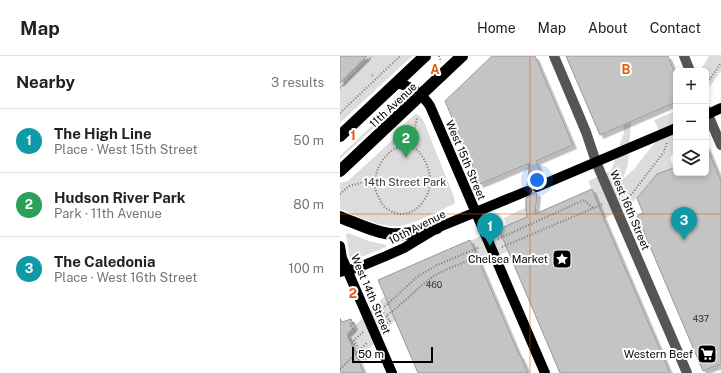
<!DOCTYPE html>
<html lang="en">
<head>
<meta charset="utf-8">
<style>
	:root { --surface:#fff; --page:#f6f6f6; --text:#222; --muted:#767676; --line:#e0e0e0; --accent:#0f766e }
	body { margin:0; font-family:"Public Sans",sans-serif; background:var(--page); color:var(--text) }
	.controls { position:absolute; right:12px; top:12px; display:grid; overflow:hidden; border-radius:6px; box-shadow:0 2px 6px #0003 }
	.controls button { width:36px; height:36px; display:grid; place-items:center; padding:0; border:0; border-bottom:1px solid var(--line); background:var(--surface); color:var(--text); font:20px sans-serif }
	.scale { position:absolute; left:12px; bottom:10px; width:81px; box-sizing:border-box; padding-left:4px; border:2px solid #000; border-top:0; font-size:11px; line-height:14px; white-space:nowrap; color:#000; -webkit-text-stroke:3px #fff; paint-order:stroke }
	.you { position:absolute; left:197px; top:124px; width:14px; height:14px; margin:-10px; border:3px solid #fff; border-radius:50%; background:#1a73e8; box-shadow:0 0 0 6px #1a73e833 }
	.badge { display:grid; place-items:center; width:26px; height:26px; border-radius:50%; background:var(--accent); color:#fff; font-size:13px; font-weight:700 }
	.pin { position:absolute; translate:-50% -33px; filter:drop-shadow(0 1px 2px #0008) }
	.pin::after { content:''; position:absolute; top:21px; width:14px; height:12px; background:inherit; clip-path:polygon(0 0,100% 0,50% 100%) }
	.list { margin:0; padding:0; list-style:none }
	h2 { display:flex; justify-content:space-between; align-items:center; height:52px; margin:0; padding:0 16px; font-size:17px }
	h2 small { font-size:13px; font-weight:400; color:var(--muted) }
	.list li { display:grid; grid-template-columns:26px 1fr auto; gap:12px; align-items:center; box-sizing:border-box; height:64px; padding:0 16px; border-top:1px solid var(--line) }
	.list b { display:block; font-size:15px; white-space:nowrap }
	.list p { margin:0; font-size:13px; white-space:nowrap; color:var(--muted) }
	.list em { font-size:13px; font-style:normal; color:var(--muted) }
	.icon { flex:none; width:22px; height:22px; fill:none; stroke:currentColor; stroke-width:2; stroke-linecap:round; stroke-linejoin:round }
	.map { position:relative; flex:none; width:381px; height:317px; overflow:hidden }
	header { display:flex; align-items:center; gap:24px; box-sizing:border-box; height:56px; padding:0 20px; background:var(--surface); border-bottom:1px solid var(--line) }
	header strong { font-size:19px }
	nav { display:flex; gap:22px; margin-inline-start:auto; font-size:14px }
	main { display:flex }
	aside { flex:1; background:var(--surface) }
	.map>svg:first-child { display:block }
</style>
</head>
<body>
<header>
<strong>Map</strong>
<nav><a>Home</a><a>Map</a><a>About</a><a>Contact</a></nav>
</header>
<main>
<aside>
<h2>Nearby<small>3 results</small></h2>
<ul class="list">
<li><span class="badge" style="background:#0f9aa8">1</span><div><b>The High Line</b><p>Place · West 15th Street</p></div><em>50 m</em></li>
<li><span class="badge" style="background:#2e9e5b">2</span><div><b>Hudson River Park</b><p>Park · 11th Avenue</p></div><em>80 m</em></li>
<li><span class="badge" style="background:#0f9aa8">3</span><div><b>The Caledonia</b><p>Place · West 16th Street</p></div><em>100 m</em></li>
</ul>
</aside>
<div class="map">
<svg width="381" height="317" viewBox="0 0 381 317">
	<defs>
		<filter id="shadow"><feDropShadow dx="3.5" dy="3.5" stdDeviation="0" flood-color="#0004"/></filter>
	</defs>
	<rect width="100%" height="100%" fill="#fff"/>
	<g fill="#dcdcdc">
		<polygon points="0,0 72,0 0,67"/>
		<polygon points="369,0 381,0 381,15 366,36 366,15 360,15"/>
		<polygon points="49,47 54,53 0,103 0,100 42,60"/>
		<path d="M 336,55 L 336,90 L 330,103 L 334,112 L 317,118 L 293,146 L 264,163 L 261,156 L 114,218 L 61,258 L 18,305 L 0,284 L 80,206 L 167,169 L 164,162 L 185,152 L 189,117 L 187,108 L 196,105 C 202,122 193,139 196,156 L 194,158 L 252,134 L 248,125 L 271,115 L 284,76 L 283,68 L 291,65 L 288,108 L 283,123 L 294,113 L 321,79 L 314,64 Z"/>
		<path d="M 76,58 L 80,60 L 84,66 L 114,141 L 115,146 L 114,148 C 98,155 75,168 59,170 C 39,172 18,160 0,153 L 0,127 L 8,125 L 58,79 L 59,72 Z"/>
		<polygon points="8,177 29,185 46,189 46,191 12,205 10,204 6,179"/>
	</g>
	<g fill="#c4c4c4" stroke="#999" filter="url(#shadow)">
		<polygon points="0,0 27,0 0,27"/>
		<polygon points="152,0 195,0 233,89 196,105 199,113 198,124 192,127 191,130 187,129 190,107 140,128 105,45"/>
		<polygon points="226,0 328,0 336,20 336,46 260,79"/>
		<polygon points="366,89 381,125 381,308 363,315 297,160 303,157 297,142 317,118 336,111 336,117 366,117"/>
		<polygon points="252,133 264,163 330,317 220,317 168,195 159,173 187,161 186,152 186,142 192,139 193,136 197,137 195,158"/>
		<polygon points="130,184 179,299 180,299 188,317 78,317 38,224"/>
		<polygon points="0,262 2,266 11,263 14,271 7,278 24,317 0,317"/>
	</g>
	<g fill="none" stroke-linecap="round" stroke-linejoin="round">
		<g stroke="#777" stroke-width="2" stroke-dasharray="1 2" stroke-linecap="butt">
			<polyline points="99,0 101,6"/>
			<polyline points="32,19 34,21"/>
			<polyline points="366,29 381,7"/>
			<polyline points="0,32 32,0"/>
			<polyline points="0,57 60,0"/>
			<path d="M 65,89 C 74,90 79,95 84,103 C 88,110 91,120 90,129 C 87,148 69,165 51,155 C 46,153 42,149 40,144 C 38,140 35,135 35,130 C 34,112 47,92 65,89 Z"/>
			<polyline points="71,90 77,62"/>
			<polyline points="0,138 9,130 35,123"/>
			<polyline points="284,144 287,144 324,96 327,86"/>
			<polyline points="158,183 244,144 253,152"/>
			<polyline points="162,191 263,148"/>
			<polyline points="44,257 41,254 77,221 97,209 140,191"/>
			<polyline points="14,267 10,268 14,275 8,281 15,289"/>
			<path d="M 43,272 L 50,265 L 46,260 C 63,248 77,232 94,220 C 109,211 127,206 143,199"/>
			<polyline points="23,276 14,284 24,304 35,300"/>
			<polyline points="0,313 28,286"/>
		</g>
		<g stroke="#555" stroke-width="10">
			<polyline points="214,0 246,76 256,106 347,317"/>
			<polyline points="344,0 350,15"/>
			<polyline points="366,54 381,89"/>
		</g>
		<g stroke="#000" stroke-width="10">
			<path d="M 56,27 C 70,29 83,39 90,50 L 205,317"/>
			<polyline points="366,59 381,52"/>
			<polyline points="197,131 336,72"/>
			<polyline points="0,190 2,202 52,317"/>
			<polyline points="0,216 17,212 46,200 64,192 97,172 187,135"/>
		</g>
		<g stroke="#000" stroke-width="12">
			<polyline points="0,80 85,0"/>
			<polyline points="0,115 122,0"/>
			<path d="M 0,161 C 16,167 33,176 50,178 C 65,180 82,175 97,172"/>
		</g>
	</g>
	<path fill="none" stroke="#e8590c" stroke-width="1" stroke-opacity="0.55" d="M 190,0 L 190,317M 0,158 L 381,158"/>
	<defs>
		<symbol id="sight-square" viewBox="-11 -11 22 22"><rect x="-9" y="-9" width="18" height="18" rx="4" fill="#000" stroke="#fff"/><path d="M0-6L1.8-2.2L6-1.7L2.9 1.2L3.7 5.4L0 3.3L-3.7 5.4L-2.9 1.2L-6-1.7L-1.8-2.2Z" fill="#fff"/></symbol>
		<symbol id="supermarket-square" viewBox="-11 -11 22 22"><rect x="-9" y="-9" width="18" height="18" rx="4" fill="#000" stroke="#fff"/><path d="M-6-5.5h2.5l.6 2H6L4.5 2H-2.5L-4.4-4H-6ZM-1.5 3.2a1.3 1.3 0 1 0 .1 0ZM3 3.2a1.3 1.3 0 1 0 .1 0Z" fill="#fff"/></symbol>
	</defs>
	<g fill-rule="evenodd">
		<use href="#sight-square" x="211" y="192" width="22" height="22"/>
		<use href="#supermarket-square" x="356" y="287" width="22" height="22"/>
	</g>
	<g text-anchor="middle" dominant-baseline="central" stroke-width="4" stroke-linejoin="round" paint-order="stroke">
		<g font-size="9" fill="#313131">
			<text x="94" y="228">460</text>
			<text x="361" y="262">437</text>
		</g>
		<g font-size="11" fill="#000" stroke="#fff">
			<text transform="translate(53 49) rotate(-43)">11th Avenue</text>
			<text transform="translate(126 104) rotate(67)">West 15th Street</text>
			<text transform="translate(290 154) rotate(67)">West 16th Street</text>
			<text transform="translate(77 171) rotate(-27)">10th Avenue</text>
			<text transform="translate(31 238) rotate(67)">West 14th Street</text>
		</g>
		<g font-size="11" fill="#333" stroke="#fff">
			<text x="65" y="126">14th Street Park</text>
		</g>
		<g font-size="11" fill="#000" stroke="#fff" text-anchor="end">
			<text x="208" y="203">Chelsea Market</text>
			<text x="353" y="298">Western Beef</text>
		</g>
	</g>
	<g font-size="13" text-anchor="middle" font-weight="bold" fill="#e8590c" stroke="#fff" stroke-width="4" stroke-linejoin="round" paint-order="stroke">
		<text x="95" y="18">A</text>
		<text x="286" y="18">B</text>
		<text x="13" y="84">1</text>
		<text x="13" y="242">2</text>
	</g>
</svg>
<div class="controls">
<button>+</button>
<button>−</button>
<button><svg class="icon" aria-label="layers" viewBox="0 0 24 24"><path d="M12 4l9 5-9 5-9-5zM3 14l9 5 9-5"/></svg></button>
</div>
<div class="scale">50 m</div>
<div class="you"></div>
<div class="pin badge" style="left:150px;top:190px;background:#0f9aa8">1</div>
<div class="pin badge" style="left:66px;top:102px;background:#2e9e5b">2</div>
<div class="pin badge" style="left:344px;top:184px;background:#0f9aa8">3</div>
</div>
</main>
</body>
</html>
